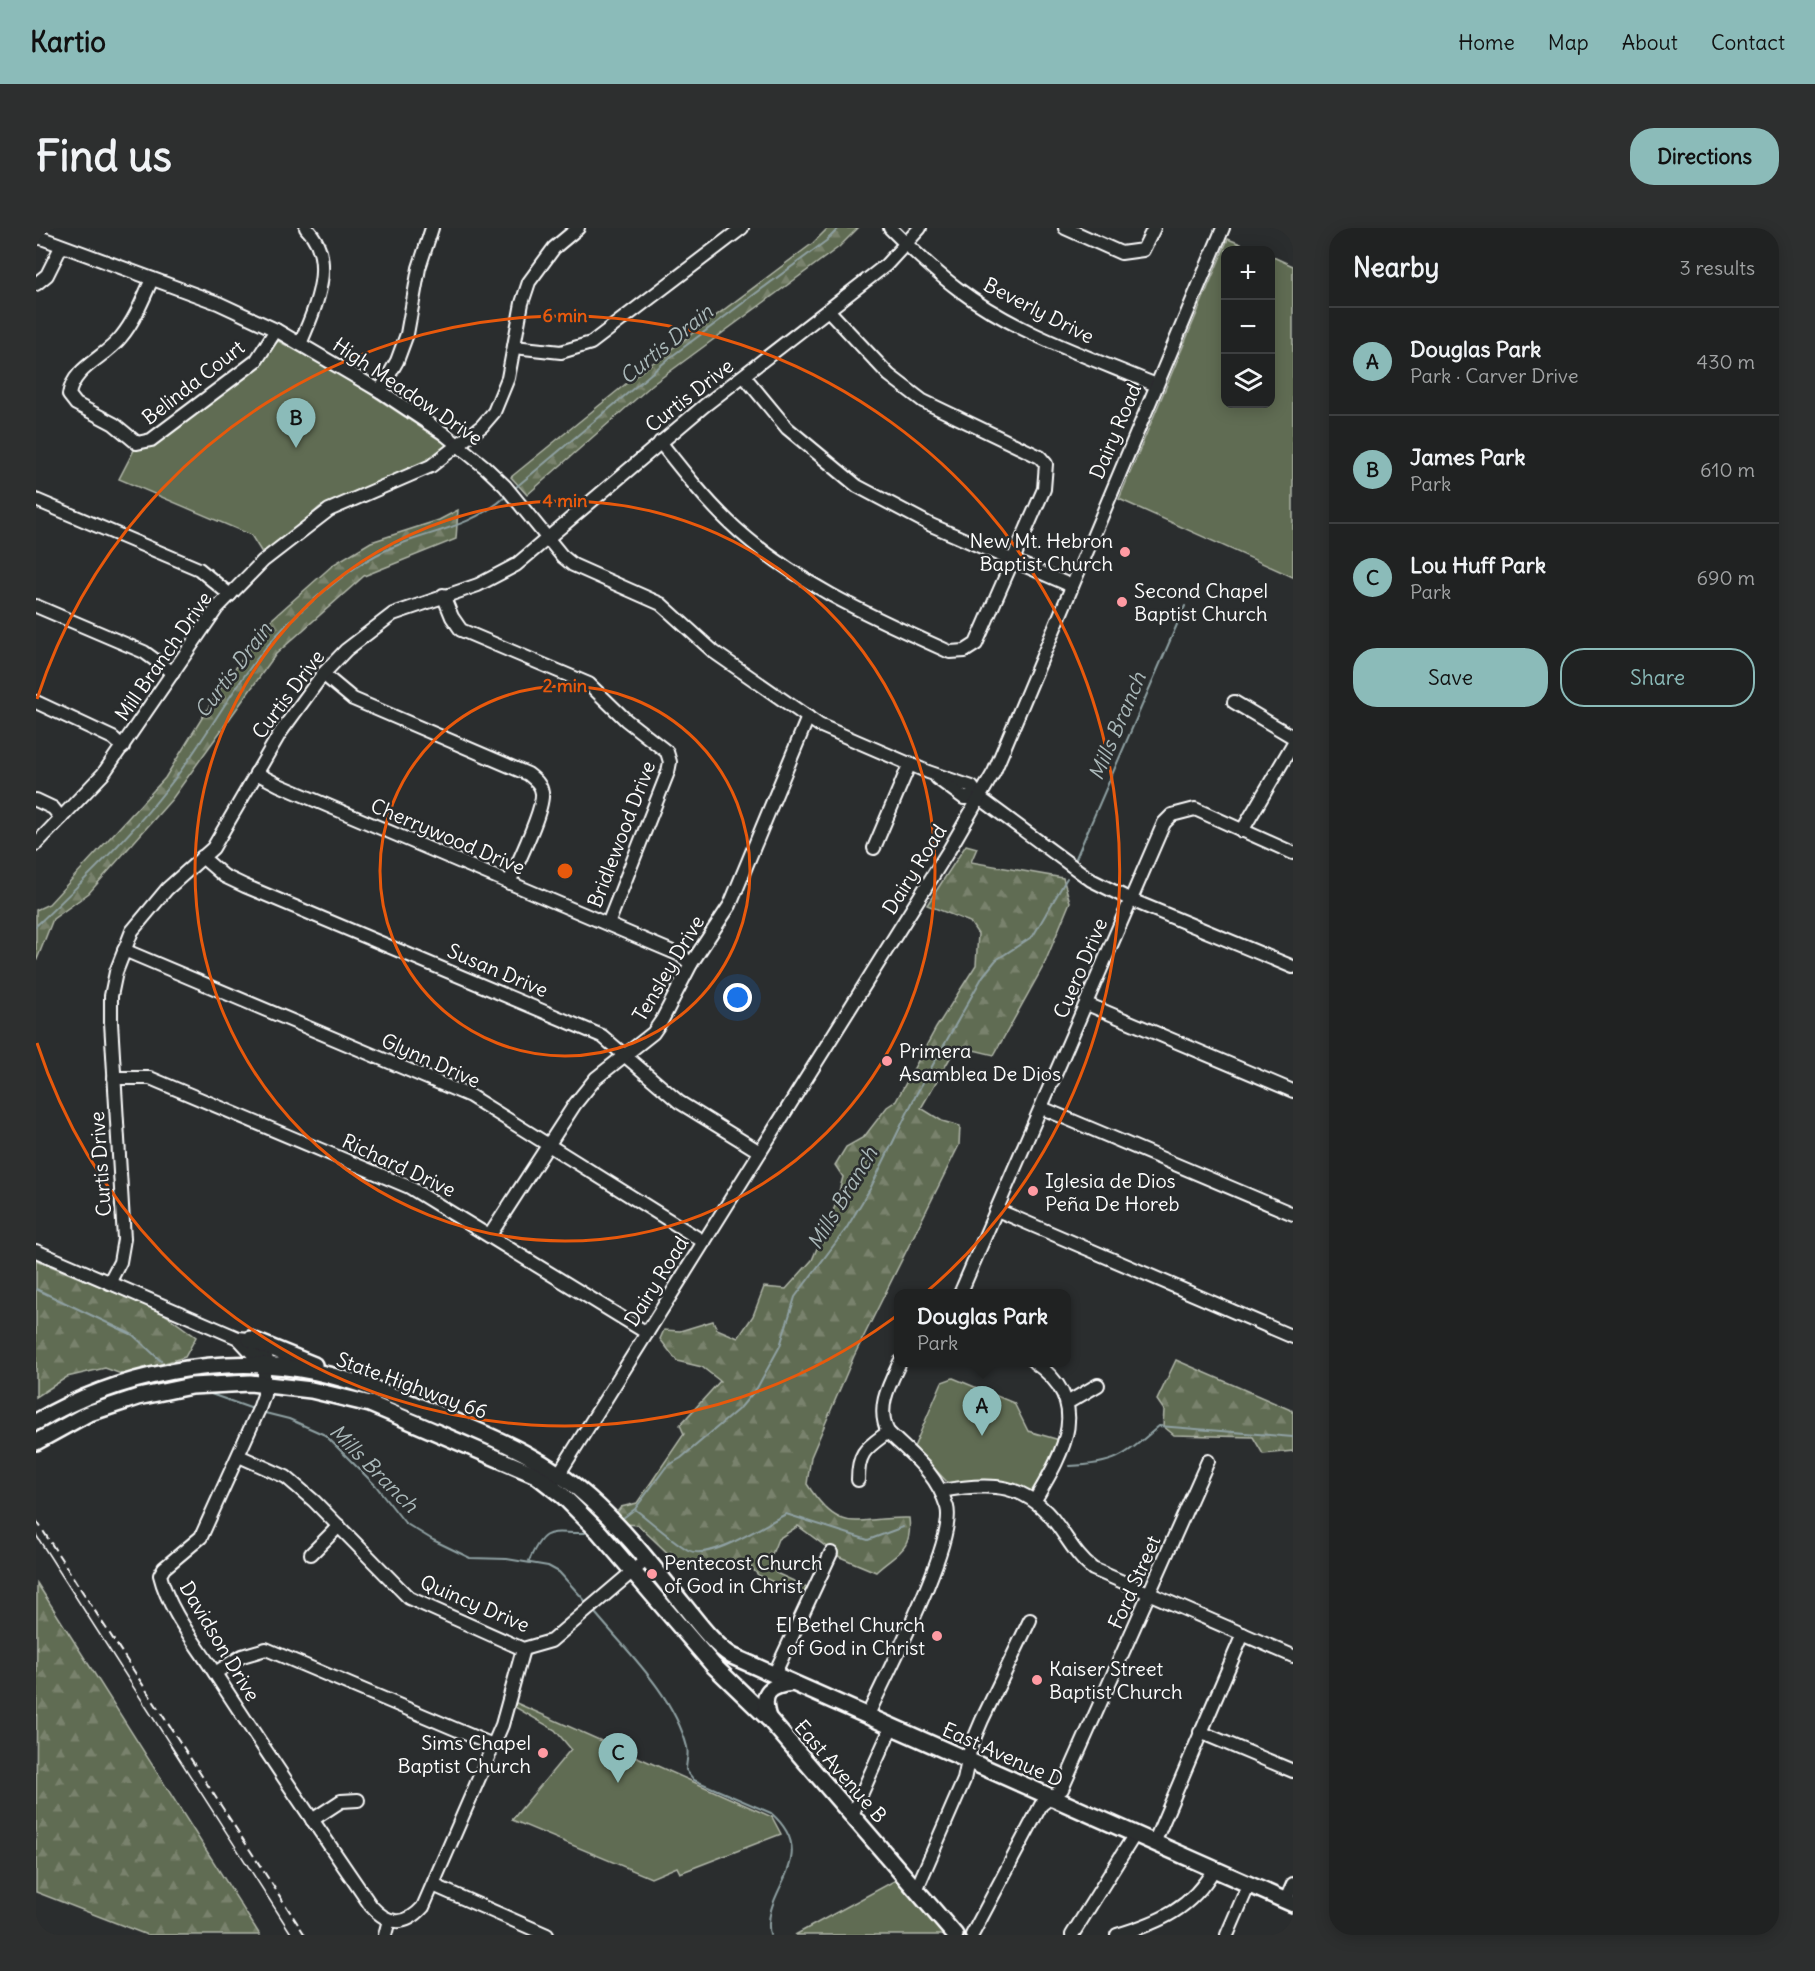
<!DOCTYPE html>
<html lang="en">
<head>
<meta charset="utf-8">
<style>
	:root { --surface:#202222; --page:#2d2f2f; --text:#f1f3f6; --muted:#a2a4a5; --line:#3d3f40; --accent:#8bbbb9 }
	body { margin:0; font-family:Delius,sans-serif; background:var(--page); color:var(--text) }
	.controls { position:absolute; right:18px; top:18px; display:grid; overflow:hidden; border-radius:12px; box-shadow:0 3px 15px #0003 }
	.controls button { width:54px; height:54px; display:grid; place-items:center; padding:0; border:0; border-bottom:2px solid var(--line); background:var(--surface); color:var(--text); font:30px sans-serif }
	.you { position:absolute; left:702px; top:770px; width:21px; height:21px; margin:-15px; border:4px solid #fff; border-radius:50%; background:#1a73e8; box-shadow:0 0 0 9px #1a73e833 }
	.badge { display:grid; place-items:center; width:39px; height:39px; border-radius:50%; background:var(--accent); color:#111; font-size:20px; font-weight:700 }
	.pin { position:absolute; translate:-50% -50px; filter:drop-shadow(0 2px 3px #0008) }
	.pin::after { content:''; position:absolute; top:32px; width:21px; height:18px; background:inherit; clip-path:polygon(0 0,100% 0,50% 100%) }
	.popup { position:absolute; left:858px; top:1061px; width:177px; height:78px; box-sizing:border-box; display:grid; place-content:center; border-radius:12px; background:var(--surface); filter:drop-shadow(0 2px 4px #0005); font-size:20px; white-space:nowrap; color:var(--muted) }
	.popup b { font-size:22px; color:var(--text) }
	.popup::after { content:''; position:absolute; left:50%; top:100%; margin-left:-12px; border:12px solid transparent; border-top-color:var(--surface) }
	.list { margin:0; padding:0; list-style:none }
	h2 { display:flex; justify-content:space-between; align-items:center; height:78px; margin:0; padding:0 24px; font-size:26px }
	h2 small { font-size:20px; font-weight:400; color:var(--muted) }
	.list li { display:grid; grid-template-columns:39px 1fr auto; gap:18px; align-items:center; box-sizing:border-box; height:108px; padding:0 24px; border-top:2px solid var(--line) }
	.list b { display:block; font-size:22px; white-space:nowrap }
	.list p { margin:0; font-size:20px; white-space:nowrap; color:var(--muted) }
	.list em { font-size:20px; font-style:normal; color:var(--muted) }
	.actions { display:flex; gap:12px; padding:18px 24px }
	.actions a { flex:1; padding:14px 0; border:2px solid var(--accent); border-radius:24px; text-align:center; font-size:21px; color:var(--accent) }
	.actions .main { background:var(--accent); color:#111 }
	.icon { flex:none; width:33px; height:33px; fill:none; stroke:currentColor; stroke-width:2; stroke-linecap:round; stroke-linejoin:round }
	.map { position:relative; flex:none; width:1257px; height:1707px; overflow:hidden; border-radius:24px }
	header { display:flex; align-items:center; gap:36px; box-sizing:border-box; height:84px; padding:0 30px; background:var(--accent); color:#111 }
	header strong { font-size:28px }
	nav { display:flex; gap:33px; margin-inline-start:auto; font-size:21px }
	.intro { display:flex; align-items:center; justify-content:space-between; box-sizing:border-box; height:144px; padding:0 36px }
	h1 { margin:0; font-size:42px }
	.button { padding:15px 27px; border-radius:24px; background:var(--accent); color:#111; font-size:21px; font-weight:700 }
	main { display:flex; gap:36px; padding:0 36px }
	aside { flex:1; background:var(--surface); border-radius:24px; box-shadow:0 3px 15px #0003 }
	.map>svg:first-child { display:block }
</style>
</head>
<body>
<header>
<strong>Kartio</strong>
<nav><a>Home</a><a>Map</a><a>About</a><a>Contact</a></nav>
</header>
<div class="intro"><h1>Find us</h1><a class="button">Directions</a></div>
<main>
<div class="map">
<svg width="1257" height="1707" viewBox="0 0 1257 1707">
	<defs>
		<pattern id="forest-firs" width="22" height="20" patternUnits="userSpaceOnUse" patternTransform="scale(1.5)"><rect width="22" height="20" fill="#616c53"/><path d="M5 1l3.5 6h-7zM16 11l3.5 6h-7z" fill="#79826d"/></pattern>
	</defs>
	<rect width="100%" height="100%" fill="#2a2d2e"/>
	<filter id="ink" filterUnits="userSpaceOnUse"><feTurbulence type="fractalNoise" baseFrequency=".0167" numOctaves="2"/><feDisplacementMap in="SourceGraphic" scale="12" xChannelSelector="R" yChannelSelector="G"/><feConvolveMatrix kernelMatrix="1 2 1 2 8 2 1 2 1" color-interpolation-filters="sRGB"/></filter>
	<g filter="url(#ink)">
		<g fill="url(#forest-firs)" stroke="#b0b6a9" stroke-width="1.5">
			<polygon points="792,0 822,0 803,19 617,156 491,267 475,249 602,146 777,15"/>
			<polygon points="422,282 420,311 328,348 240,426 136,571 53,665 17,691 0,734 0,682 13,676 129,550 182,464 235,392 298,336 335,314 403,292"/>
			<path d="M 930,617 L 941,620 L 935,634 L 1027,650 L 1034,674 L 1008,737 L 958,827 L 921,818 L 885,880 L 906,893 L 924,898 L 923,917 L 818,1128 L 775,1229 L 771,1256 C 806,1311 821,1288 873,1290 C 877,1324 860,1325 840,1344 L 804,1329 L 762,1298 L 742,1311 L 734,1331 L 740,1345 L 771,1359 L 768,1368 L 722,1347 L 713,1337 L 694,1331 L 657,1339 L 638,1331 L 602,1297 L 590,1296 L 578,1288 L 585,1279 L 601,1275 L 648,1206 L 644,1197 L 684,1153 L 666,1139 L 641,1133 L 624,1111 L 628,1102 L 644,1103 L 677,1093 L 681,1101 L 702,1110 L 717,1088 L 728,1059 L 750,1061 L 776,1032 L 799,978 L 807,949 L 799,937 L 810,919 L 828,909 L 851,879 L 860,873 L 900,800 L 940,737 L 942,706 L 934,694 L 891,677 Z"/>
			<polygon points="0,1032 124,1083 160,1109 149,1129 88,1147 69,1140 31,1149 0,1169"/>
			<polygon points="1140,1132 1257,1183 1257,1223 1227,1226 1217,1209 1138,1207 1127,1198 1128,1182 1121,1172"/>
			<polygon points="1,1355 224,1707 111,1707 0,1664"/>
		</g>
		<g fill="#616c53" stroke="#b0b6a9" stroke-width="1.5">
			<polygon points="1192,11 1220,22 1190,22 1190,176 1234,176 1235,28 1257,38 1257,349 1083,271"/>
			<polygon points="242,113 298,142 411,217 401,231 284,279 228,328 215,307 83,251 98,222 114,219 211,148"/>
			<polygon points="917,1150 978,1175 992,1203 1027,1213 998,1263 913,1256 878,1219 906,1154"/>
			<polygon points="478,1474 736,1589 745,1606 644,1645 641,1639 615,1650 476,1592 535,1521 519,1502 477,1478"/>
			<polygon points="858,1653 865,1654 910,1707 759,1707"/>
		</g>
		<g fill="none" stroke-linecap="round" stroke-linejoin="round">
			<g stroke="#8fa1a3" stroke-width="2">
				<polyline points="479,260 636,128 790,13 803,0"/>
				<polyline points="1040,630 1149,378"/>
				<path d="M 0,698 C 54,647 110,593 153,531 C 189,479 217,425 265,383 C 295,356 328,329 367,315 C 403,302 439,296 469,269"/>
				<polyline points="0,1061 97,1107 125,1133"/>
				<polyline points="172,1165 217,1181"/>
				<polyline points="229,1185 253,1191 289,1207 340,1258 369,1295 397,1312 434,1330 471,1331 512,1338 523,1344 552,1376"/>
				<path d="M 1034,1238 C 1081,1236 1088,1228 1123,1198 L 1257,1209"/>
				<path d="M 600,1282 C 617,1295 634,1311 652,1322 C 673,1334 729,1296 750,1286 L 832,1312 L 867,1299"/>
				<polyline points="587,1290 599,1281 630,1239 645,1230 705,1179 721,1160 744,1118 759,1069 810,1001 834,961 881,865 947,748 960,732 997,708 1031,650"/>
				<path d="M 493,1333 C 509,1296 515,1306 549,1305"/>
				<path d="M 560,1386 C 593,1425 638,1468 651,1519 C 653,1527 650,1534 650,1542 L 658,1552 L 735,1585 C 787,1631 724,1661 734,1707"/>
			</g>
			<defs>
				<g id="minor">
					<path d="M 854,0 C 875,21 898,43 922,61 C 980,105 1053,129 1120,157"/>
					<polyline points="1029,0 1085,25 1107,22 1118,0"/>
					<polyline points="0,8 182,75 240,102 344,163 407,205 449,239 469,258 526,328 537,337 625,376 678,424 783,497 892,544 936,559 944,570 1055,652 1095,672 1257,739"/>
					<path d="M 116,51 C 107,71 99,92 85,109 C 69,130 37,139 33,167 L 40,176 L 78,196 L 101,215 L 115,212 L 220,133 L 240,102"/>
					<polyline points="0,56 11,47 25,19"/>
					<path d="M 264,116 C 279,81 302,31 270,0"/>
					<polyline points="478,119 525,124 555,115 706,0"/>
					<polyline points="708,148 751,200 821,258 895,297 1036,358"/>
					<polyline points="344,163 361,133 371,106 383,40 396,0"/>
					<path d="M 624,214 C 646,242 668,270 693,294 C 756,354 836,389 914,424 L 929,423 L 940,416 L 1008,261 L 1010,236 L 1004,229 L 887,173 L 853,147 L 793,83"/>
					<polyline points="0,272 163,341 194,367"/>
					<polyline points="407,367 416,389 425,402 553,456 590,492 631,524 634,534 632,544 572,696"/>
					<polyline points="0,378 108,424 137,445"/>
					<path d="M 287,446 L 317,471 L 492,546 C 499,552 505,556 506,565 C 508,582 481,636 473,655"/>
					<polyline points="0,474 77,510 87,519"/>
					<polyline points="1198,474 1257,509"/>
					<polyline points="220,545 243,557 644,727 655,736"/>
					<polyline points="901,550 928,570 944,570"/>
					<polyline points="0,572 17,580 25,590"/>
					<polyline points="1206,603 1257,516"/>
					<polyline points="0,616 67,546 181,380 227,333 293,282 395,238 446,198 458,184 472,150 486,75 493,54 518,20 542,0"/>
					<polyline points="838,620 874,535"/>
					<polyline points="166,629 188,648 209,658 566,808 643,874 724,924"/>
					<polyline points="88,722 434,868 668,1014"/>
					<polyline points="1051,776 1257,863"/>
					<polyline points="78,850 114,850 373,959 611,1105"/>
					<polyline points="1006,880 1257,986"/>
					<polyline points="961,982 1257,1109"/>
					<polyline points="454,1007 539,876 560,850 617,805 626,792 655,736 694,677 772,489"/>
					<path d="M 0,1023 L 202,1110 C 217,1110 227,1118 231,1132 L 228,1138 L 228,1167 L 223,1181 L 165,1309 L 128,1340 L 124,1347 C 133,1384 162,1418 182,1450 C 232,1527 283,1602 335,1678 C 352,1697 369,1699 387,1679 L 466,1497 L 487,1421"/>
					<polyline points="73,1055 84,1034 88,1011 75,794 75,768 80,744 96,703 131,661 177,620 244,505 287,446 310,422 357,386 442,357 480,337 668,178 850,37 884,0"/>
					<polyline points="924,1066 1128,595 1136,587 1159,581 1257,625"/>
					<polyline points="202,1110 228,1138"/>
					<path d="M 998,1134 C 1057,1175 1028,1223 999,1272"/>
					<polyline points="1031,1175 1062,1157"/>
					<polyline points="203,1228 250,1249 278,1273 373,1370 487,1421 515,1413 610,1332"/>
					<polyline points="519,1252 913,622 958,544 1187,0"/>
					<path d="M 822,1252 C 822,1223 831,1220 852,1204"/>
					<path d="M 905,1263 C 954,1254 991,1254 1022,1298 C 1033,1313 1042,1330 1057,1341 L 1257,1428"/>
					<polyline points="275,1326 303,1298"/>
					<polyline points="179,1445 206,1428 230,1421 457,1517"/>
					<polyline points="738,1447 795,1325"/>
					<path d="M 831,1489 C 848,1451 921,1313 911,1279 C 900,1244 876,1228 852,1204 C 840,1180 853,1157 864,1134"/>
					<polyline points="1164,1504 1257,1543"/>
					<polyline points="816,1587 855,1500"/>
					<polyline points="276,1592 305,1573 322,1572"/>
					<polyline points="1118,1615 1207,1406"/>
					<polyline points="397,1657 511,1707"/>
					<polyline points="881,1660 928,1552 935,1518 946,1492 994,1392"/>
					<polyline points="1250,1672 1257,1656"/>
					<polyline points="349,1707 353,1692"/>
					<polyline points="936,1707 1005,1577 1026,1561 1172,1233"/>
					<polyline points="1036,1707 1099,1606"/>
					<path d="M 1081,1707 C 1124,1694 1155,1681 1178,1641"/>
					<polyline points="1191,1707 1213,1656"/>
				</g>
				<g id="major">
					<polyline points="214,1111 278,1137"/>
					<path d="M 0,1194 C 81,1146 187,1124 280,1144 C 327,1154 372,1174 416,1192 C 466,1213 513,1233 553,1270 C 588,1301 617,1339 646,1375 C 661,1393 676,1415 696,1428 L 1257,1676"/>
					<polyline points="0,1214 51,1186 102,1169 155,1158 214,1155 275,1162 334,1176 500,1247 527,1268 563,1304 677,1437 733,1491 919,1707"/>
					<path d="M 732,1490 C 725,1466 731,1458 756,1455"/>
				</g>
			</defs>
			<use href="#minor" stroke="#fff" stroke-width="16"/>
			<use href="#major" stroke="#fff" stroke-width="20"/>
			<use href="#minor" stroke="#2a2d2e" stroke-width="12"/>
			<use href="#major" stroke="#2a2d2e" stroke-width="15"/>
			<polyline stroke="#fff" stroke-width="1.5" points="0,1307 256,1707"/>
			<polyline stroke="#fff" stroke-width="2" stroke-dasharray="9 4.5" stroke-linecap="butt" points="0,1292 269,1707"/>
		</g>
	</g>
	<g fill="none" stroke="#e8590c" stroke-width="3">
		<circle cx="529" cy="643" r="185"/>
		<circle cx="529" cy="643" r="370"/>
		<path d="M1 471A555 555 0 1 1 1 815"/>
	</g>
	<g fill="#ff9aa2" stroke="#2a2d2e" stroke-width="2">
		<circle cx="1089" cy="324" r="6"/>
		<circle cx="1086" cy="374" r="6"/>
		<circle cx="851" cy="833" r="6"/>
		<circle cx="997" cy="963" r="6"/>
		<circle cx="616" cy="1346" r="6"/>
		<circle cx="901" cy="1408" r="6"/>
		<circle cx="1001" cy="1452" r="6"/>
		<circle cx="507" cy="1525" r="6"/>
	</g>
	<g text-anchor="middle" dominant-baseline="central" stroke-width="5" stroke-linejoin="round" paint-order="stroke">
		<g font-size="20" fill="#fff" stroke="#2a2d2e">
			<text transform="translate(1003 82) rotate(27)">Beverly Drive</text>
			<text transform="translate(157 154) rotate(-38)">Belinda Court</text>
			<text transform="translate(372 163) rotate(34)">High Meadow Drive</text>
			<text transform="translate(653 167) rotate(-38)">Curtis Drive</text>
			<text transform="translate(1079 203) rotate(-67)">Dairy Road</text>
			<text transform="translate(127 428) rotate(-55)">Mill Branch Drive</text>
			<text transform="translate(252 466) rotate(-53)">Curtis Drive</text>
			<text transform="translate(585 606) rotate(-69)">Bridlewood Drive</text>
			<text transform="translate(412 608) rotate(23)">Cherrywood Drive</text>
			<text transform="translate(878 641) rotate(-58)">Dairy Road</text>
			<text transform="translate(632 740) rotate(-59)">Tensley Drive</text>
			<text transform="translate(1044 740) rotate(-67)">Cuero Drive</text>
			<text transform="translate(462 742) rotate(23)">Susan Drive</text>
			<text transform="translate(395 832) rotate(24)">Glynn Drive</text>
			<text transform="translate(64 936) rotate(-94)">Curtis Drive</text>
			<text transform="translate(363 937) rotate(25)">Richard Drive</text>
			<text transform="translate(620 1053) rotate(-58)">Dairy Road</text>
			<text transform="translate(376 1157) rotate(20)">State Highway 66</text>
			<text transform="translate(1098 1354) rotate(-66)">Ford Street</text>
			<text transform="translate(439 1375) rotate(23)">Quincy Drive</text>
			<text transform="translate(184 1413) rotate(59)">Davidson Drive</text>
			<text transform="translate(967 1526) rotate(24)">East Avenue D</text>
			<text transform="translate(805 1543) rotate(49)">East Avenue B</text>
		</g>
		<g font-size="20" fill="#fff" stroke="#2a2d2e" text-anchor="start">
			<text x="1077" y="312" text-anchor="end">New Mt. Hebron<tspan x="1077" dy="23">Baptist Church</tspan></text>
			<text x="1098" y="362">Second Chapel<tspan x="1098" dy="23">Baptist Church</tspan></text>
			<text x="863" y="822">Primera<tspan x="863" dy="23">Asamblea De Dios</tspan></text>
			<text x="1009" y="952">Iglesia de Dios<tspan x="1009" dy="23">Peña De Horeb</tspan></text>
			<text x="628" y="1334">Pentecost Church<tspan x="628" dy="23">of God in Christ</tspan></text>
			<text x="889" y="1396" text-anchor="end">El Bethel Church<tspan x="889" dy="23">of God in Christ</tspan></text>
			<text x="1013" y="1440">Kaiser Street<tspan x="1013" dy="23">Baptist Church</tspan></text>
			<text x="495" y="1514" text-anchor="end">Sims Chapel<tspan x="495" dy="23">Baptist Church</tspan></text>
		</g>
		<g font-size="21" font-style="italic" fill="#abb9ba" stroke="#2a2d2e">
			<text transform="translate(630 116) rotate(-39)">Curtis Drain</text>
			<text transform="translate(197 442) rotate(-53)">Curtis Drain</text>
			<text transform="translate(1081 498) rotate(-67)">Mills Branch</text>
			<text transform="translate(806 970) rotate(-59)">Mills Branch</text>
			<text transform="translate(338 1240) rotate(45)">Mills Branch</text>
		</g>
	</g>
	<circle cx="529" cy="643" r="9" fill="#e8590c" stroke="#2a2d2e" stroke-width="3"/>
	<g font-size="18" text-anchor="middle" font-weight="bold" fill="#e8590c" stroke="#2a2d2e" stroke-width="5" stroke-linejoin="round" paint-order="stroke">
		<text x="529" y="94">6 min</text>
		<text x="529" y="279">4 min</text>
		<text x="529" y="464">2 min</text>
	</g>
</svg>
<div class="controls">
<button>+</button>
<button>−</button>
<button><svg class="icon" aria-label="layers" viewBox="0 0 24 24"><path d="M12 4l9 5-9 5-9-5zM3 14l9 5 9-5"/></svg></button>
</div>
<div class="you"></div>
<div class="pin badge" style="left:946px;top:1208px">A</div>
<div class="popup"><b>Douglas Park</b>Park</div>
<div class="pin badge" style="left:260px;top:220px">B</div>
<div class="pin badge" style="left:582px;top:1555px">C</div>
</div>
<aside>
<h2>Nearby<small>3 results</small></h2>
<ul class="list">
<li><span class="badge">A</span><div><b>Douglas Park</b><p>Park · Carver Drive</p></div><em>430 m</em></li>
<li><span class="badge">B</span><div><b>James Park</b><p>Park</p></div><em>610 m</em></li>
<li><span class="badge">C</span><div><b>Lou Huff Park</b><p>Park</p></div><em>690 m</em></li>
</ul>
<div class="actions"><a class="main">Save</a><a>Share</a></div>
</aside>
</main>
</body>
</html>
